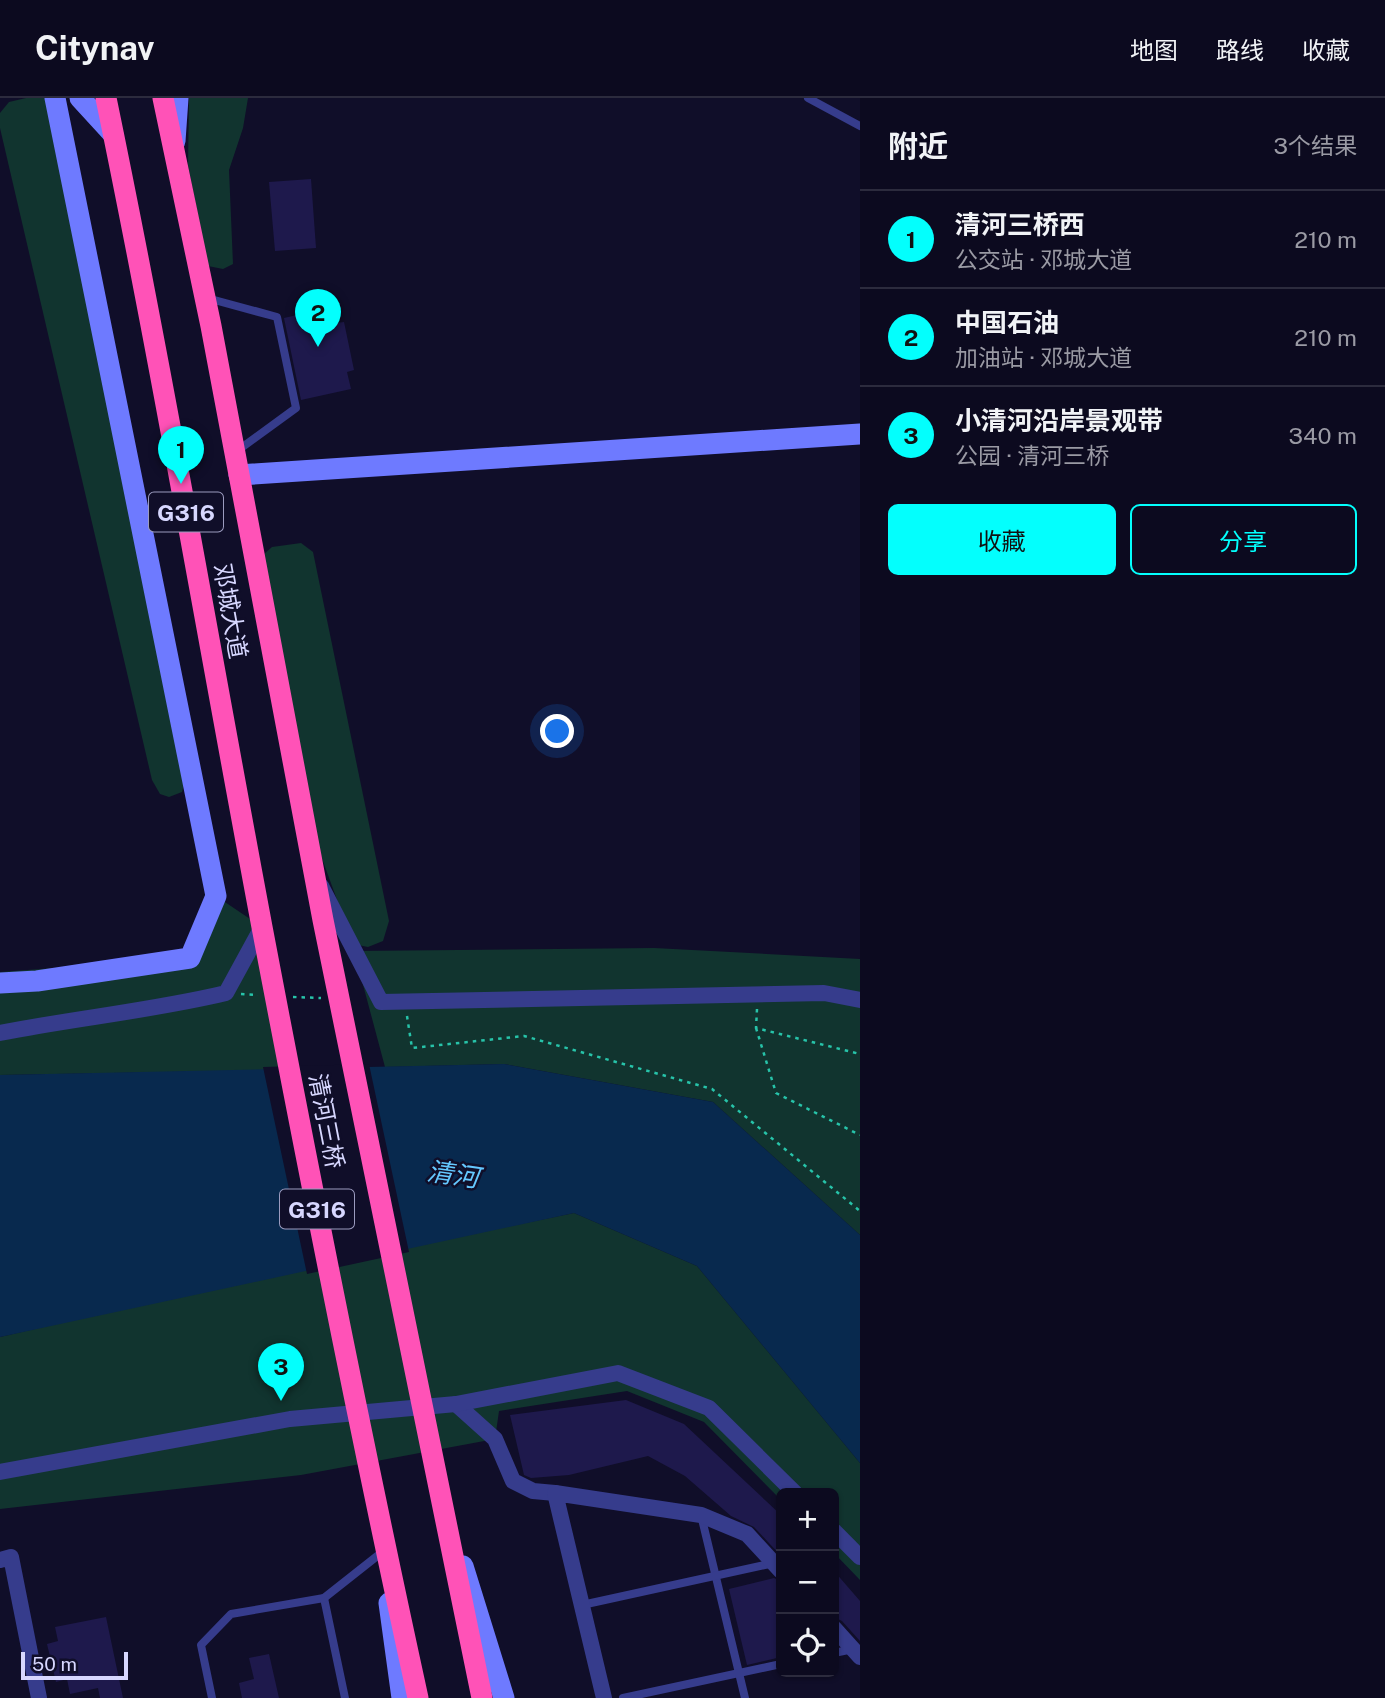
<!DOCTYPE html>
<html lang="zh">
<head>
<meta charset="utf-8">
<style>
	:root { --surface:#0c0a1f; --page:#151328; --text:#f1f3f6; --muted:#9a9aa4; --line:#2c2b3d; --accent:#03fffd }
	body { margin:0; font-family:"Public Sans","Noto Sans SC",sans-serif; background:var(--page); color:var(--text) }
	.controls { position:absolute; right:21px; bottom:21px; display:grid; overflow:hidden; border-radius:10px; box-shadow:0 2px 5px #0004 }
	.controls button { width:63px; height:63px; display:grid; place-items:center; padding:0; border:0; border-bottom:2px solid var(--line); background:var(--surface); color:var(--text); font:35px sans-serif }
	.scale { position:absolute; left:21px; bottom:18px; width:107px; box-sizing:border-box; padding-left:7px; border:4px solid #d7d7ff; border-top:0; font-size:19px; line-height:24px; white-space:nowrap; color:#d7d7ff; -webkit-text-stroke:5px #100e29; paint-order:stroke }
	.you { position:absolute; left:558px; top:634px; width:24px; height:24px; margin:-18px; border:5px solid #fff; border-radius:50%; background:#1a73e8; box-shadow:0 0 0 10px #1a73e833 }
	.badge { display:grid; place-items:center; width:46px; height:46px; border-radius:50%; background:var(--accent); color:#111; font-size:23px; font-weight:700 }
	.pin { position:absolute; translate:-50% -58px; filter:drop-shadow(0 2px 4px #0008) }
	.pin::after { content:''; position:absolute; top:37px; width:24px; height:21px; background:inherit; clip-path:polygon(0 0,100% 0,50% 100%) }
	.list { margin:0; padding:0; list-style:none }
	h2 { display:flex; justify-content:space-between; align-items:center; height:91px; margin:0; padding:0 28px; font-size:30px }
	h2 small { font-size:23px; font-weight:400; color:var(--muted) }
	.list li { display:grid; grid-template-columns:46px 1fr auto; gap:21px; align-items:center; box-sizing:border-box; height:98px; padding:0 28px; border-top:2px solid var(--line) }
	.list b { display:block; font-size:26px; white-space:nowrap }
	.list p { margin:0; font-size:23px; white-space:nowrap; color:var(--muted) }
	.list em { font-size:23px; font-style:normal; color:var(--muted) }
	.actions { display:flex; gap:14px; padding:21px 28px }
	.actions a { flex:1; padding:16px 0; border:2px solid var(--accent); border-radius:10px; text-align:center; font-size:24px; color:var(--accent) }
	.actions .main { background:var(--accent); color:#111 }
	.icon { flex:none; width:38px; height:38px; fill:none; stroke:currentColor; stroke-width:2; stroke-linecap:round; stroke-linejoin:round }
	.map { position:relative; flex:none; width:860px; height:1600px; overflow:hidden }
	header { display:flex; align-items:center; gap:42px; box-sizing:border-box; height:98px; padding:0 35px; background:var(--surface); border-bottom:2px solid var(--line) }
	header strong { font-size:33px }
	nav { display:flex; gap:38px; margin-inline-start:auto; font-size:24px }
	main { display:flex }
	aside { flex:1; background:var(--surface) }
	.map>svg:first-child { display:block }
</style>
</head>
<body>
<header>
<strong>Citynav</strong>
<nav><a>地图</a><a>路线</a><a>收藏</a></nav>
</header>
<main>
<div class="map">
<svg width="860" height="1600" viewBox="0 0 860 1600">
	<rect width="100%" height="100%" fill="#100e29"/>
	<g fill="#11342f">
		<polygon points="26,0 44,0 50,4 186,679 182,694 169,699 160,696 152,682 0,30 0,15 9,4"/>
		<polygon points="189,0 248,0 243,30 229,72 233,166 223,171 208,168 188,67"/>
		<polygon points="301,445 313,454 389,823 383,843 368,849 358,847 344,821 320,755 263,457 272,449"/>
		<polygon points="216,798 262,829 290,972 0,977 0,874 190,860"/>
		<polygon points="654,850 860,861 860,1137 713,1004 504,966 385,969 354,853"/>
		<polygon points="574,1115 697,1168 860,1365 860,1482 834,1455 834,1395 781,1395 781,1402 704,1324 627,1293 499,1313 495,1341 301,1377 0,1411 0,1239 254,1180"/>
	</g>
	<polygon fill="#08294e" points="504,966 713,1004 860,1137 860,1365 697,1168 574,1115 0,1239 0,977"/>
	<polygon fill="#100e29" points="369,966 409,1154 307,1176 263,969"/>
	<g fill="#1e194c">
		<polygon points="311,81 316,150 275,153 269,84"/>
		<polygon points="332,209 336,225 344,224 354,272 347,274 351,291 301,302 284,220"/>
		<polygon points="626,1302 684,1326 781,1417 781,1458 754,1429 731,1418 685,1378 648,1358 569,1377 531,1380 524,1377 510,1317"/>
		<polygon points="834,1473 860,1503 860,1543 842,1523 834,1519"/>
		<polygon points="774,1480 780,1483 781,1489 781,1559 747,1567 729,1491"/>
		<polygon points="106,1519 123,1600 100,1600 98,1590 70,1596 67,1581 56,1584 47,1546 58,1543 55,1529"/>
		<polygon points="269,1556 279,1600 242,1600 239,1585 254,1581 249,1560"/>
	</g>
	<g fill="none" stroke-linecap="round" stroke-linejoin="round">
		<g stroke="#27c3a9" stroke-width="2.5" stroke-dasharray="3.5 5" stroke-linecap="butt">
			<polyline points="241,896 258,897"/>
			<polyline points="293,899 321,900"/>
			<polyline points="757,911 756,930 860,956"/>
			<polyline points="407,918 412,950 524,938 712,991 860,1113"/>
			<polyline points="756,930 776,995 860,1037"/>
		</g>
		<g stroke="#363c8c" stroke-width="8">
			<polyline points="808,0 860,28"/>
			<polyline points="207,200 277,219 296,310 237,353"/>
			<polyline points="701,1417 745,1600"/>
			<polyline points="324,1500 345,1600"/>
			<polyline points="582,1507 774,1465"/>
			<polyline points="834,1555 853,1551"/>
			<polyline points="212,1600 201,1547 231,1516 324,1500 381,1455"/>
			<polyline points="623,1600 781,1566"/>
		</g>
		<g stroke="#363c8c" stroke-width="16">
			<polyline points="321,788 381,904 824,895 860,902"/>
			<path d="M 0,935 C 75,920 151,913 226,895 L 262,829"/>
			<polyline points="456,1306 495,1341 513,1383 533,1393 555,1395"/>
			<polyline points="0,1374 290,1321 456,1306 618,1275 709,1310 795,1395"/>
			<polyline points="834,1433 860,1459"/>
			<polyline points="0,1462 11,1459 39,1600"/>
			<polyline points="834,1530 860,1559"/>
			<polyline points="604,1600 555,1395 701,1417 747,1436 781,1473"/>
		</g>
		<g stroke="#6e7aff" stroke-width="21">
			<polyline points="80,0 113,36"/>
			<polyline points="175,43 178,0"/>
			<polyline points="239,377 860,336"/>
			<polyline points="0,885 37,883 190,860 216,798 55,0"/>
			<polyline points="463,1468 504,1600"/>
			<polyline points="389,1505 402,1600"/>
		</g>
		<g stroke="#ff52b7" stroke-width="21">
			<path d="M 106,0 C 163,275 210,553 262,829 C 311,1087 362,1344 418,1600"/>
			<polyline points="163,0 211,228 323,822 482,1600"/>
		</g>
	</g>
	<g text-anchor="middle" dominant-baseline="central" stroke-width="5" stroke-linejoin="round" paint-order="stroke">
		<g fill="#100e29" stroke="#9b9bbf" stroke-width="2">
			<rect x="149" y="394.5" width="74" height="39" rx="5"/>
			<rect x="280" y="1091.5" width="74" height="39" rx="5"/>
		</g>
		<g font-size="23" font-weight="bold" fill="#d7d7ff">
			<text x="186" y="414">G316</text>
			<text x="317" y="1111">G316</text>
		</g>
		<g font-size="24" fill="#d7d7ff" stroke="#100e29">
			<text transform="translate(231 513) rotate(80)">邓城大道</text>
			<text transform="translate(327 1023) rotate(79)">清河三桥</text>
		</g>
		<g font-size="26" font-style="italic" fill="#65c8ff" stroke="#100e29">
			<text transform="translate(453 1076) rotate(8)">清河</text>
		</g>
	</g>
</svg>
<div class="controls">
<button>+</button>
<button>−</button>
<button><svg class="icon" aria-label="locate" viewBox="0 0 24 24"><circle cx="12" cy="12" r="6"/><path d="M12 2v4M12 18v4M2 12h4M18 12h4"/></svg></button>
</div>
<div class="scale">50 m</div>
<div class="you"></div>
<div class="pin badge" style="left:181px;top:386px">1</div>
<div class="pin badge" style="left:318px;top:249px">2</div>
<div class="pin badge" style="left:281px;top:1303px">3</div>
</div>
<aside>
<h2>附近<small>3个结果</small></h2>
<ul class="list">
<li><span class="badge">1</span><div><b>清河三桥西</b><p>公交站 · 邓城大道</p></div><em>210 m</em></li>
<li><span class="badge">2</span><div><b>中国石油</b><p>加油站 · 邓城大道</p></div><em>210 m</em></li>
<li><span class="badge">3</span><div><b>小清河沿岸景观带</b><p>公园 · 清河三桥</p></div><em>340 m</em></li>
</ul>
<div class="actions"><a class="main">收藏</a><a>分享</a></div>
</aside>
</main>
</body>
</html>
